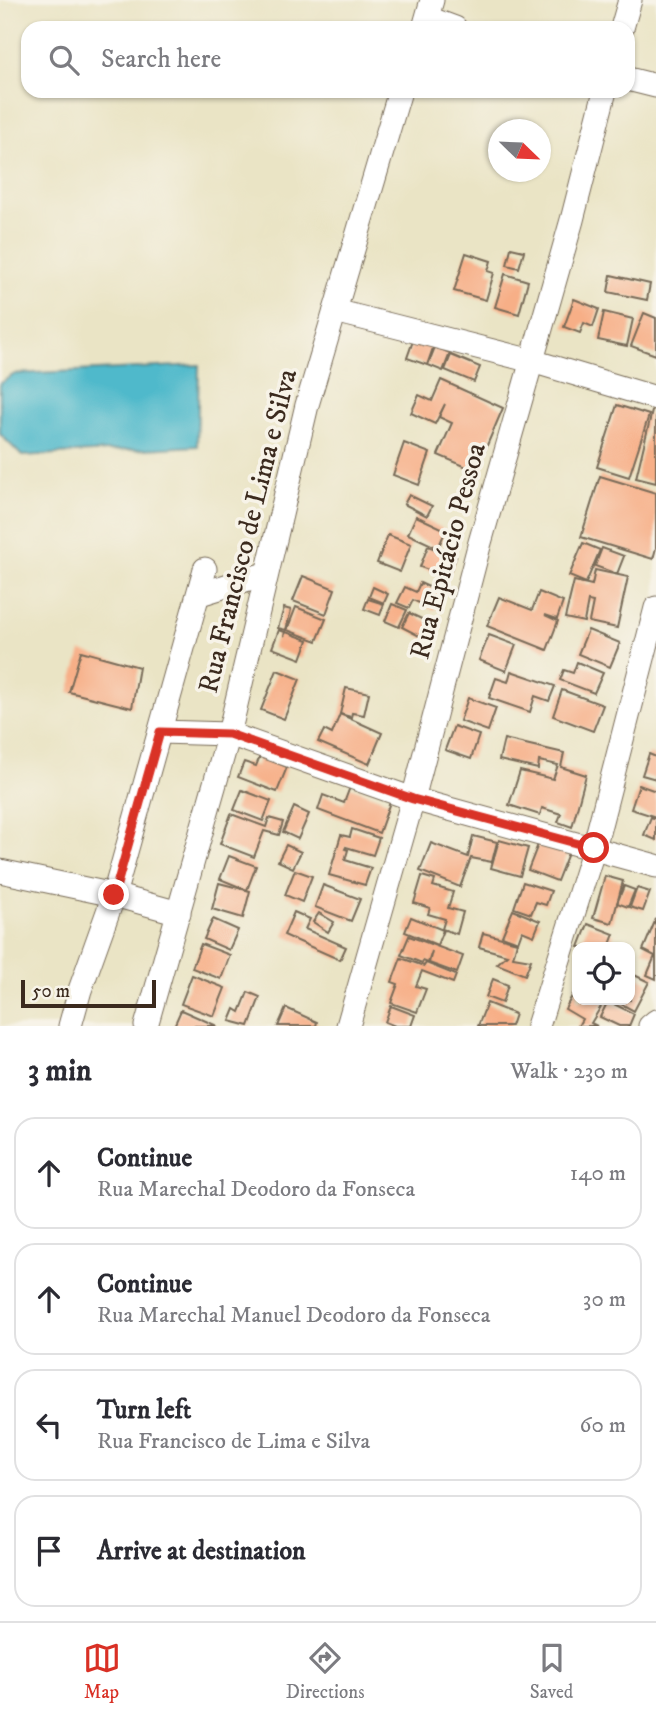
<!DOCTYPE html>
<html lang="en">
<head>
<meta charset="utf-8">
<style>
	:root { --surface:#fff; --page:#f2f2f3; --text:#2b2b33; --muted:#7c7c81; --line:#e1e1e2; --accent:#d93025 }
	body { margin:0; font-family:"IM FELL DW Pica",serif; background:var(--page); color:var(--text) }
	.controls { position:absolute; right:21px; bottom:21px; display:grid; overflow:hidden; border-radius:14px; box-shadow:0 2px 5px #0004 }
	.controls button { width:63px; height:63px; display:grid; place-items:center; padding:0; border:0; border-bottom:2px solid var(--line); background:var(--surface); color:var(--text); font:35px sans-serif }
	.compass { position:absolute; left:488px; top:119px; width:63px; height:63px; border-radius:50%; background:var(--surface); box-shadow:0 2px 5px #0004; rotate:113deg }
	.scale { position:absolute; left:21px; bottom:18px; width:135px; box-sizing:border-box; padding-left:7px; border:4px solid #3b2a1e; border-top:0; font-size:19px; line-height:24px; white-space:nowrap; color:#3b2a1e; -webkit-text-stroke:5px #f7f3e8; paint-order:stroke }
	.stop { position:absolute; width:21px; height:21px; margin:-16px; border:5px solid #d93025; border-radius:50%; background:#fff }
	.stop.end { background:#d93025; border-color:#fff; box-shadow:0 2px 7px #0008 }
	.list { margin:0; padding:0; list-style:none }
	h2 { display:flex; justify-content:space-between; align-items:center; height:91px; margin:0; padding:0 28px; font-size:30px }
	h2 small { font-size:23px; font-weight:400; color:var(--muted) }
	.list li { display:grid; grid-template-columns:46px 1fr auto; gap:21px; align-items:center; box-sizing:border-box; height:112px; margin:0 14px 14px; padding:0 14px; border:2px solid var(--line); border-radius:21px }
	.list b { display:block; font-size:26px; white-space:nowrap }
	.list p { margin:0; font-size:23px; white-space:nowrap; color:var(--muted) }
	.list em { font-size:23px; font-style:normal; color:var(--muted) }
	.icon { flex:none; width:38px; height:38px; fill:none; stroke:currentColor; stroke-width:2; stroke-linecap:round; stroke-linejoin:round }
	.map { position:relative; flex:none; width:656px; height:1026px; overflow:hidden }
	.search { position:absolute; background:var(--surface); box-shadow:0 2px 5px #0004; left:21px; right:21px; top:21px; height:77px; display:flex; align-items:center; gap:18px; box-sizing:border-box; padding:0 24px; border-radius:21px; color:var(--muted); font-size:26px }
	.sheet { height:595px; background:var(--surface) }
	nav { display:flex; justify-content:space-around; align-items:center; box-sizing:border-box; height:98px; border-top:2px solid var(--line); background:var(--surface); font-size:19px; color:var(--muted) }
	nav a { display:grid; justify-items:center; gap:4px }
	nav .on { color:var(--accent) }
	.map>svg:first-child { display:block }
</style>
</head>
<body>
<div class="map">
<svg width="656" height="1026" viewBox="0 0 656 1026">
	<rect width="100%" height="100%" fill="#f7f3e8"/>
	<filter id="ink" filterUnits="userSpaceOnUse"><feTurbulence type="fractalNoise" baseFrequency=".0143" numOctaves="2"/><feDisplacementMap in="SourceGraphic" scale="14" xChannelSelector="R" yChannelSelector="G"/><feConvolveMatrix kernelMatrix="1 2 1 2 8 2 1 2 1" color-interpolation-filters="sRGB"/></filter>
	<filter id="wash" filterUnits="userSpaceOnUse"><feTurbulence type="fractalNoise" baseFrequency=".00686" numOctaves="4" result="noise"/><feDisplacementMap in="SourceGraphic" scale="28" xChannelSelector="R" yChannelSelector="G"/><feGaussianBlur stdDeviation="1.57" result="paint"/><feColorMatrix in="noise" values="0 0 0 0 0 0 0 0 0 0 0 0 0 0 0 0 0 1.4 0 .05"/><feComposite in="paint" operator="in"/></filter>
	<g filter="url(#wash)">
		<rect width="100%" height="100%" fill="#eae4c5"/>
		<polygon fill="#4fb9cb" stroke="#457274" stroke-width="2" points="199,365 197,446 22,456 0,434 0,383 15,374"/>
		<g id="blocks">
			<g fill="#f7af87">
				<polygon points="511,248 524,251 519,268 507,265"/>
				<polygon points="466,253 491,261 488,271 494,273 486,300 454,291"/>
				<polygon points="505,274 528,281 519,314 495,307"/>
				<polygon points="611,275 650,284 647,300 608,292"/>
				<polygon points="574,299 599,309 593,327 584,323 580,333 564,327"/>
				<polygon points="604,312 633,319 627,346 598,340"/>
				<polygon points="644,313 656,318 656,355 631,346"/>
				<polygon points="414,338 434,345 427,365 407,358"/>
				<polygon points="435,347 450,353 443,371 428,365"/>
				<polygon points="451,355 480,367 474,382 445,370"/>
				<polygon points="441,380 503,408 476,471 438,455 452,423 439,417 445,404 435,424 411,413 419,395 432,401"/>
				<polygon points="617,405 649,415 629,477 597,467"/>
				<polygon points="653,407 656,407 656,483 636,478"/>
				<polygon points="404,443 430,453 419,485 393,475"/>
				<polygon points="600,476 656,493 656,548 653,559 581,537"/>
				<polygon points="409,495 432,506 427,516 404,504"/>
				<polygon points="416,516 446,530 438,548 408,534"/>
				<polygon points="388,535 411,544 400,572 377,563"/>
				<polygon points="583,543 600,550 586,583 569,576"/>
				<polygon points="428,546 456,557 448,577 420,567"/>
				<polygon points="602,548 624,556 617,574 595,566"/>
				<polygon points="595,570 628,577 617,628 589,622 593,602 588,601 584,622 565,618 574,581 592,585"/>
				<polygon points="303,576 335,589 326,614 293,601"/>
				<polygon points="420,583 442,593 434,610 413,600 409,608 397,603 405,587 416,592"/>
				<polygon points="373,587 388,594 384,603 369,597"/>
				<polygon points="539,592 563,602 557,619 545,615 558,621 547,650 487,626 499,597 532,610"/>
				<polygon points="368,599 384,604 380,615 364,609"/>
				<polygon points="392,604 407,610 399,627 385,621"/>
				<polygon points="296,607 326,619 317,641 287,630"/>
				<polygon points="284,608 291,610 286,630 278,628"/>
				<polygon points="409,613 432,624 425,639 402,627"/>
				<polygon points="279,630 285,632 284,636 286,632 308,640 301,659 272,648"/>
				<polygon points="588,630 620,643 610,667 578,654"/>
				<polygon points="489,635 516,645 506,671 479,660"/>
				<polygon points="81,651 139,667 132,708 69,692"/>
				<polygon points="577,662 603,673 594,693 560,680 564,670 573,673"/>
				<polygon points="277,670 300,679 284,719 261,710"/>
				<polygon points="511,671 555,686 549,701 535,696 530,712 489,698 496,678 508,682"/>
				<polygon points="346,688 369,693 364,715 352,713 351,717 340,714"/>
				<polygon points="562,690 603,705 593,731 553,716"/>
				<polygon points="468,698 496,708 488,731 460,721"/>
				<polygon points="340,714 382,733 369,764 318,742 324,730 332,734"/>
				<polygon points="454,726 479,735 471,759 445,750"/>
				<polygon points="504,739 564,753 561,767 586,775 572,827 558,822 561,814 542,808 540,815 509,805 520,771 553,779 558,765 539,761 538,769 499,760"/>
				<polygon points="649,754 656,757 656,779 642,775"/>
				<polygon points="260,756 287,767 277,792 238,777 244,762 256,766"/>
				<polygon points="639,785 656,791 656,817 631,809"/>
				<polygon points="350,787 390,802 379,833 318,810 323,795 344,803"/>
				<polygon points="242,790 271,801 263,821 234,810"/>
				<polygon points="294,807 309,814 298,839 283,832"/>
				<polygon points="231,814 266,827 269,818 283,822 279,835 264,831 254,857 220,844"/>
				<polygon points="651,817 656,819 656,840 644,835"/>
				<polygon points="352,829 379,838 373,855 346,847 345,849 348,850 345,860 371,868 365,885 329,875 341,835 350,837"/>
				<polygon points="473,836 497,842 492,862 471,858 460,887 420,871 431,843 468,857"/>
				<polygon points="499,840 528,848 520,876 491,868"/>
				<polygon points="539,842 568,853 557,881 528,870"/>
				<polygon points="286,845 301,852 293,868 278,861"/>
				<polygon points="229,856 256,866 247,890 220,879"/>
				<polygon points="295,870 312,876 302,902 285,895"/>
				<polygon points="422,876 435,880 433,886 453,892 448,908 463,912 457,934 442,929 445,919 428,914 430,908 414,903"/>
				<polygon points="605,876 623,881 612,923 593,918"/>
				<polygon points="523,882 551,891 546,905 536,902 531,914 514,908"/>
				<polygon points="219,883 250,891 243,918 212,909"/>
				<polygon points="323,885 360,899 351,921 315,907"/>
				<polygon points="624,886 635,890 628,907 617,903"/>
				<polygon points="637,888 650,892 643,911 630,907"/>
				<polygon points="513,910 540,921 534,936 522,931 518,942 502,936"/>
				<polygon points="294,912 310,919 305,929 346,947 340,960 284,935"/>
				<polygon points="319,913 334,922 328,932 313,922"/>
				<polygon points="411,917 443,930 437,945 405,932"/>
				<polygon points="213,919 238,930 229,950 204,939"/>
				<polygon points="656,919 656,979 647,975 655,956 643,950"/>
				<polygon points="588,924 614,934 609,947 579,947"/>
				<polygon points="483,933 517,942 513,957 531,960 525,975 497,964 507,955 479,947"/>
				<polygon points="409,936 463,956 457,973 429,963 432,951 428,963 423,961 422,963 401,955"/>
				<polygon points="201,944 230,955 221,979 192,968"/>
				<polygon points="401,958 424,966 426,963 456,975 453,983 422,971 416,986 426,989 417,1012 391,1003 398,984 392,982"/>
				<polygon points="630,973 649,982 634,1011 614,1000 630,1000"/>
				<polygon points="192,975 225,988 214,1016 181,1004"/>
				<polygon points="493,979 508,985 502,1003 486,997"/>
				<polygon points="577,987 577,1000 605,1000 591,1023 597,1026 578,1026 582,1019 565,1009"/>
				<polygon points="248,992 260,997 249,1026 230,1021 235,1009 240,1012"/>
				<polygon points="608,1001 634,1014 629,1026 619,1026 600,1017"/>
				<polygon points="487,1003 515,1014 511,1026 478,1026"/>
				<polygon points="391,1006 415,1015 411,1026 395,1026 385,1022"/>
				<polygon points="286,1008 317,1022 316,1026 278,1026"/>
				<polygon points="181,1010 217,1026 174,1026"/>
			</g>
		</g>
	</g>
	<g filter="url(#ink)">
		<use href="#blocks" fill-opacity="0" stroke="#786b58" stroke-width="2"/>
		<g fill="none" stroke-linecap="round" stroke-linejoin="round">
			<defs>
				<g id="minor">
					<polyline points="428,18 455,28"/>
					<polyline points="424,28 432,0"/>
					<polyline points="622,28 630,0"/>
					<polyline points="628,79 656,86"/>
					<polyline points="335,311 532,361 656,398"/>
					<polyline points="200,594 265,574"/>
					<polyline points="160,732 229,734 413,799 656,866"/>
					<polyline points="0,871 114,895 179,913"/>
					<polyline points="70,1026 80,990 114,895 205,569"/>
					<polyline points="146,1026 229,734 307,405 400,91"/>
					<polyline points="348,1026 413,799 479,546 572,220 605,91"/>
					<polyline points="538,1026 594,848 656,608"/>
					<polyline points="650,1026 656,1021"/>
				</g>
			</defs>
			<use href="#minor" stroke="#786b58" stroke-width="25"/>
			<use href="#minor" stroke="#fff" stroke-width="23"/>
		</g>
	</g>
	<g fill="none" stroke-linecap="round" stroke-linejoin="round" filter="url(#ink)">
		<polyline stroke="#d93025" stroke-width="9" points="114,895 160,732 229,734 413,799 594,848"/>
	</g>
	<g text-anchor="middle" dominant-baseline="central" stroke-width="7" stroke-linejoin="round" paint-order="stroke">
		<g font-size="28" fill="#3b2a1e" stroke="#f7f3e8">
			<text transform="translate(248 531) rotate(-76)">Rua Francisco de Lima e Silva</text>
			<text transform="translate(448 551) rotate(-75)">Rua Epitácio Pessoa</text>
		</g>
	</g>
</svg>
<div class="controls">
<button><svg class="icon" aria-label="locate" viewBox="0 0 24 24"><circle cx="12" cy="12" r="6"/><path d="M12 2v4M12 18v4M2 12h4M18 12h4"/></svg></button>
</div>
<svg class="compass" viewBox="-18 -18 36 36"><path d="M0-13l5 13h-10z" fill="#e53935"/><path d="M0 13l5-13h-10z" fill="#7c7c81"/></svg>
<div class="scale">50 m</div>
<div class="stop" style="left:594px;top:848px"></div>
<div class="stop end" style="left:114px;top:895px"></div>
<div class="search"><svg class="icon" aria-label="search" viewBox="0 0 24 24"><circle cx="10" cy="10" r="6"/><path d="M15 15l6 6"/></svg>Search here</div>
</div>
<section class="sheet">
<h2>3 min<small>Walk · 230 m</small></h2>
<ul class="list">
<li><svg class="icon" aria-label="ahead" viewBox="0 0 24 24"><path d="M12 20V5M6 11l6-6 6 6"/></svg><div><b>Continue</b><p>Rua Marechal Deodoro da Fonseca</p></div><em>140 m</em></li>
<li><svg class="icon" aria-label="ahead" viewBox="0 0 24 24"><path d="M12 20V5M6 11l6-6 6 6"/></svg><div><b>Continue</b><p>Rua Marechal Manuel Deodoro da Fonseca</p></div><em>30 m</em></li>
<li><svg class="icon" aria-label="left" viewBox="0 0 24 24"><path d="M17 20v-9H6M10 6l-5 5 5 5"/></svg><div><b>Turn left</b><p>Rua Francisco de Lima e Silva</p></div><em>60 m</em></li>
<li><svg class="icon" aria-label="arrive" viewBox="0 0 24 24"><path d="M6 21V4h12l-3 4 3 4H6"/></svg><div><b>Arrive at destination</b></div></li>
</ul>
</section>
<nav>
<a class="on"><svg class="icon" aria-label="map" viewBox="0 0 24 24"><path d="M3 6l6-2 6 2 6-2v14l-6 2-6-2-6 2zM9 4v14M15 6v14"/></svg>Map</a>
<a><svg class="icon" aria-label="directions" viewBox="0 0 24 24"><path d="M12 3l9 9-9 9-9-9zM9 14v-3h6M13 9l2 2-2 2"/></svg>Directions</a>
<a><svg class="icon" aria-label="saved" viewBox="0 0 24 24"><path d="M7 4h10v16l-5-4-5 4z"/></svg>Saved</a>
</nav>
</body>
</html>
